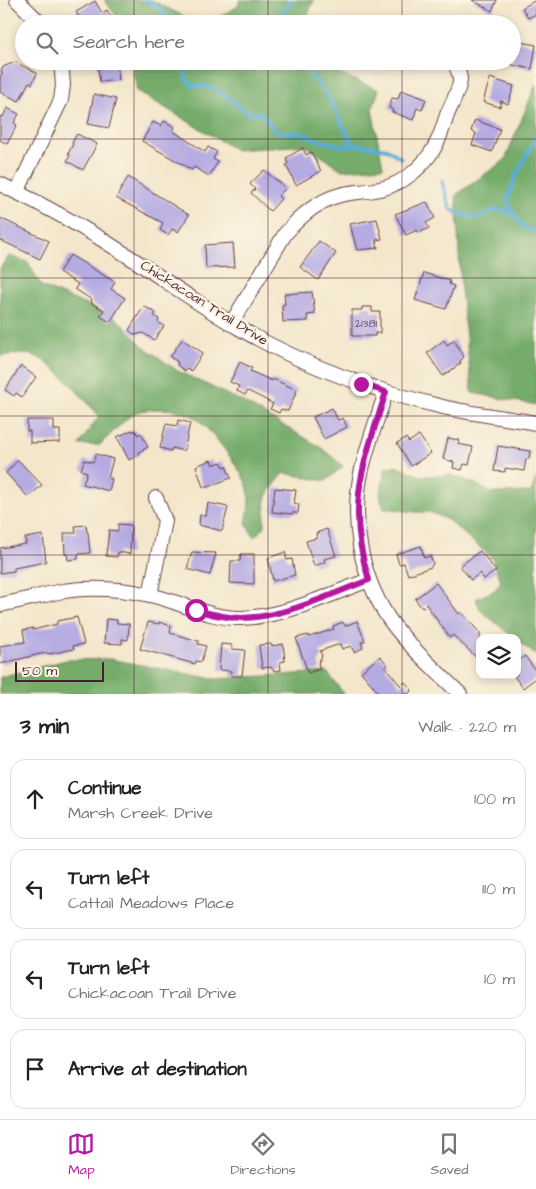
<!DOCTYPE html>
<html lang="en">
<head>
<meta charset="utf-8">
<style>
	:root { --surface:#fff; --page:#f6f6f6; --text:#222; --muted:#767676; --line:#e0e0e0; --accent:#b5179e }
	body { margin:0; font-family:"Architects Daughter",sans-serif; background:var(--page); color:var(--text) }
	.controls { position:absolute; right:15px; bottom:15px; display:grid; overflow:hidden; border-radius:10px; box-shadow:0 2px 8px #0003 }
	.controls button { width:45px; height:45px; display:grid; place-items:center; padding:0; border:0; border-bottom:1px solid var(--line); background:var(--surface); color:var(--text); font:25px sans-serif }
	.scale { position:absolute; left:15px; bottom:12px; width:89px; box-sizing:border-box; padding-left:5px; border:2px solid #4a1f2b; border-top:0; font-size:14px; line-height:18px; white-space:nowrap; color:#4a1f2b; -webkit-text-stroke:4px #fcf5e5; paint-order:stroke }
	.stop { position:absolute; width:15px; height:15px; margin:-11px; border:4px solid #b5179e; border-radius:50%; background:#fff }
	.stop.end { background:#b5179e; border-color:#fff; box-shadow:0 1px 5px #0008 }
	.list { margin:0; padding:0; list-style:none }
	h2 { display:flex; justify-content:space-between; align-items:center; height:65px; margin:0; padding:0 20px; font-size:21px }
	h2 small { font-size:16px; font-weight:400; color:var(--muted) }
	.list li { display:grid; grid-template-columns:32px 1fr auto; gap:15px; align-items:center; box-sizing:border-box; height:80px; margin:0 10px 10px; padding:0 10px; border:1px solid var(--line); border-radius:15px }
	.list b { display:block; font-size:19px; white-space:nowrap }
	.list p { margin:0; font-size:16px; white-space:nowrap; color:var(--muted) }
	.list em { font-size:16px; font-style:normal; color:var(--muted) }
	.icon { flex:none; width:28px; height:28px; fill:none; stroke:currentColor; stroke-width:2; stroke-linecap:round; stroke-linejoin:round }
	.map { position:relative; flex:none; width:536px; height:694px; overflow:hidden }
	.search { position:absolute; background:var(--surface); box-shadow:0 2px 8px #0003; left:15px; right:15px; top:15px; height:55px; display:flex; align-items:center; gap:12px; box-sizing:border-box; padding:0 18px; border-radius:28px; color:var(--muted); font-size:19px }
	.sheet { height:425px; background:var(--surface) }
	nav { display:flex; justify-content:space-around; align-items:center; box-sizing:border-box; height:70px; border-top:1px solid var(--line); background:var(--surface); font-size:14px; color:var(--muted) }
	nav a { display:grid; justify-items:center; gap:2px }
	nav .on { color:var(--accent) }
	.map>svg:first-child { display:block }
</style>
</head>
<body>
<div class="map">
<svg width="536" height="694" viewBox="0 0 536 694">
	<rect width="100%" height="100%" fill="#fcf5e5"/>
	<filter id="ink" filterUnits="userSpaceOnUse"><feTurbulence type="fractalNoise" baseFrequency=".02" numOctaves="2"/><feDisplacementMap in="SourceGraphic" scale="10" xChannelSelector="R" yChannelSelector="G"/><feConvolveMatrix kernelMatrix="1 2 1 2 8 2 1 2 1" color-interpolation-filters="sRGB"/></filter>
	<filter id="wash" filterUnits="userSpaceOnUse"><feTurbulence type="fractalNoise" baseFrequency=".0096" numOctaves="4" result="noise"/><feDisplacementMap in="SourceGraphic" scale="20" xChannelSelector="R" yChannelSelector="G"/><feGaussianBlur stdDeviation="1.12" result="paint"/><feColorMatrix in="noise" values="0 0 0 0 0 0 0 0 0 0 0 0 0 0 0 0 0 1.4 0 .05"/><feComposite in="paint" operator="in"/></filter>
	<g filter="url(#wash)">
		<rect width="100%" height="100%" fill="#f3e6ca"/>
		<g fill="#74ac6a" stroke="#5f664a">
			<polygon points="104,0 151,0 200,24 122,24"/>
			<polygon points="240,0 314,0 304,24 207,24 238,6"/>
			<polygon points="131,61 309,61 379,90 372,109 383,167 342,170 305,145 236,150 137,91"/>
			<polygon points="536,84 536,405 472,393 461,290 456,195 505,160"/>
			<path d="M 9,256 L 28,262 L 41,286 L 115,317 L 144,347 L 178,371 L 241,401 L 319,446 L 343,466 L 326,481 L 284,473 L 266,496 L 264,528 L 254,537 L 246,524 C 248,512 251,498 247,486 C 243,471 207,424 194,417 C 178,408 154,407 137,412 C 130,414 107,438 100,445 L 79,445 L 99,416 C 86,401 51,360 32,355 C 23,353 9,355 0,356 L 0,268 Z"/>
			<polygon points="398,466 420,476 451,475 474,483 491,493 531,492 536,478 536,655 517,641 517,638 514,638 480,610 476,599 495,590 501,581 492,558 448,520 430,512 414,512 384,508 380,495 386,467"/>
			<polygon points="110,659 215,679 327,672 344,694 0,694 0,677 66,660"/>
		</g>
		<g fill="none" stroke-linecap="round" stroke-linejoin="round">
			<g stroke="#58add5" stroke-width="4">
				<path d="M 145,0 C 156,5 167,12 170,24"/>
				<polyline points="290,24 281,15 292,0"/>
				<polyline points="185,61 186,78 192,86 207,86 222,93 248,113 261,113 276,131 288,133 297,132 321,141 342,146 362,145 387,149 401,158"/>
				<path d="M 304,61 C 305,72 315,79 321,87 C 335,104 341,127 354,145"/>
				<polyline points="442,181 450,208 459,214 477,218 498,209 514,214 523,227 536,232"/>
				<polyline points="514,214 507,201 517,173 536,137"/>
			</g>
		</g>
		<g id="blocks">
			<g fill="#b5abe3">
				<polygon points="472,0 497,0 492,11"/>
				<polygon points="536,0 536,14 528,18 522,8"/>
				<polygon points="95,1 102,13 107,10 113,20 107,24 87,24 85,20 82,22 76,12"/>
				<polygon points="515,41 536,45 532,69 512,65"/>
				<polygon points="97,61 117,61 119,80 100,82"/>
				<polygon points="15,62 37,73 32,84 29,82 19,101 0,92 0,78 2,73 1,71 3,67"/>
				<polygon points="490,78 514,86 508,104 501,101 500,107 483,102"/>
				<polygon points="401,90 426,99 422,110 417,108 413,120 392,112 393,110 389,108 392,98 398,99"/>
				<polygon points="94,94 116,99 109,128 88,124"/>
				<polygon points="7,108 19,114 14,123 17,125 7,144 0,140 0,116 3,117"/>
				<polygon points="475,120 500,129 492,152 472,145 476,133 471,131"/>
				<polygon points="164,121 175,127 173,131 205,152 208,147 217,152 213,159 218,162 209,176 194,167 192,170 142,141 153,122 161,126"/>
				<polygon points="77,134 97,144 83,170 67,161 70,155 68,154 73,144 72,143"/>
				<polygon points="303,148 306,155 311,152 321,171 296,185 286,165 288,164 286,158"/>
				<polygon points="264,170 286,188 278,196 281,199 270,211 251,193 255,189 250,184"/>
				<polygon points="128,177 189,215 178,232 172,229 168,235 160,230 163,223 116,198"/>
				<polygon points="427,202 435,218 426,223 429,228 419,233 417,230 406,235 395,214"/>
				<polygon points="0,218 49,241 40,259 0,240"/>
				<polygon points="377,219 382,239 376,240 378,248 357,250 350,224"/>
				<polygon points="319,241 336,253 318,280 300,267"/>
				<polygon points="233,243 235,267 206,268 205,245"/>
				<polygon points="70,255 115,282 111,289 125,298 110,322 100,316 104,310 91,303 92,300 75,289 78,284 59,272"/>
				<polygon points="424,273 450,281 449,284 454,286 446,309 415,300"/>
				<polygon points="312,292 315,314 307,315 308,321 283,322 282,305 285,304 284,294"/>
				<polygon points="144,306 156,313 154,316 159,319 158,322 164,326 154,340 143,333 135,335 129,330"/>
				<polygon points="362,307 372,307 372,312 380,312 380,333 375,333 375,336 352,336 352,310 362,310"/>
				<polygon points="182,339 203,353 191,371 187,368 185,371 177,365 178,362 170,357"/>
				<polygon points="444,340 447,345 454,340 464,357 460,361 461,363 443,376 427,353"/>
				<polygon points="240,362 252,368 250,371 272,381 273,379 297,390 288,411 281,409 279,413 270,409 273,404 264,399 248,391 245,395 237,391 239,386 230,382"/>
				<polygon points="21,366 36,377 22,397 16,393 14,396 5,390"/>
				<polygon points="332,408 338,420 343,418 347,427 324,439 313,417"/>
				<polygon points="27,420 54,420 54,430 60,430 60,442 30,443 30,431 27,431"/>
				<polygon points="178,420 190,423 184,451 172,448 171,451 160,448 166,424 177,426"/>
				<polygon points="132,430 133,432 135,430 138,435 141,433 148,447 139,452 140,454 129,460 117,437"/>
				<polygon points="419,435 431,453 411,466 397,443 406,438 409,442"/>
				<polygon points="448,438 459,440 458,444 473,447 469,465 464,464 462,470 453,468 454,462 443,459"/>
				<polygon points="498,446 530,451 529,459 526,459 524,471 505,468 505,472 494,471"/>
				<polygon points="96,454 113,459 108,478 112,479 109,491 83,484 87,472 81,470 84,460 93,462"/>
				<polygon points="18,460 42,485 28,497 6,473"/>
				<polygon points="211,460 213,465 221,462 224,467 226,466 231,478 207,487 203,487 196,466"/>
				<polygon points="275,488 296,490 294,503 299,504 298,513 292,513 292,514 272,512"/>
				<polygon points="208,503 228,507 222,531 199,525 200,515 206,516"/>
				<polygon points="118,524 131,525 130,554 118,552 117,557 106,556 109,530 118,531"/>
				<polygon points="86,525 87,532 88,532 90,553 78,554 78,559 68,560 67,554 65,554 64,533 76,533 75,526"/>
				<polygon points="327,529 336,556 324,559 325,562 314,566 306,541 317,538 316,533"/>
				<polygon points="43,535 46,562 14,568 14,571 0,573 0,548 26,544 25,538"/>
				<polygon points="421,546 424,558 430,556 433,563 431,567 408,575 404,563 399,564 396,554"/>
				<polygon points="480,551 496,571 484,579 480,573 471,580 460,566"/>
				<polygon points="192,552 216,553 210,575 187,569"/>
				<polygon points="285,552 287,560 292,559 295,575 273,581 268,558"/>
				<polygon points="241,554 254,554 254,584 230,583 231,561 240,561"/>
				<polygon points="436,583 459,614 461,612 480,633 480,661 453,635 450,638 426,604 422,608 415,599"/>
				<polygon points="77,617 84,644 73,646 74,649 49,654 48,653 40,654 0,664 0,646 25,642 23,630 33,628 33,630 57,624 57,621"/>
				<polygon points="106,619 117,620 117,623 129,624 128,640 122,639 122,644 104,643"/>
				<polygon points="357,621 365,641 361,642 363,648 354,652 351,646 342,649 340,644 320,651 322,656 318,663 320,669 308,673 296,638 308,635 309,637 334,629 333,626 343,622 345,626"/>
				<polygon points="148,622 159,624 159,622 171,626 170,633 199,641 198,644 206,646 201,662 196,661 195,664 140,649"/>
				<polygon points="221,644 232,645 232,649 245,650 242,676 231,676 231,671 219,670"/>
				<polygon points="271,644 272,646 283,644 285,661 280,662 281,670 274,671 271,667 262,668 259,645"/>
				<polygon points="380,656 388,665 385,667 401,686 405,682 412,690 408,694 380,694 361,672"/>
				<polygon points="525,656 536,671 536,678 523,688 513,675 517,675 517,662"/>
			</g>
		</g>
	</g>
	<g filter="url(#ink)">
		<use href="#blocks" fill-opacity="0" stroke="#633d43" stroke-width="1"/>
		<g fill="none" stroke-linecap="round" stroke-linejoin="round">
			<defs>
				<g id="minor">
					<polyline points="17,0 41,24"/>
					<path d="M 0,184 C 44,205 87,229 128,256 C 165,280 201,306 239,328 C 304,366 374,391 447,408 C 476,414 506,418 536,423"/>
					<polyline points="17,192 61,100 63,85 61,61"/>
					<path d="M 231,324 L 285,234 C 300,216 317,201 340,195 C 351,192 363,192 374,190 C 396,187 415,174 428,157 C 438,145 442,130 447,115 C 450,108 461,86 460,79 C 460,74 456,66 454,61"/>
					<path d="M 386,392 C 378,417 368,443 362,469 C 350,519 360,575 389,619 C 409,647 436,670 460,694"/>
					<polyline points="150,595 165,521 156,498"/>
					<path d="M 0,605 C 21,601 42,595 63,591 C 92,587 122,589 150,595 C 181,602 210,619 242,618 C 287,616 328,595 369,580"/>
				</g>
			</defs>
			<use href="#minor" stroke="#633d43" stroke-width="16"/>
			<use href="#minor" stroke="#fff" stroke-width="14"/>
		</g>
	</g>
	<g fill="none" stroke-linecap="round" stroke-linejoin="round" filter="url(#ink)">
		<path stroke="#b5179e" stroke-width="6" d="M 196,610 C 211,614 226,618 242,618 C 286,617 328,595 369,580 C 345,505 364,462 386,392 L 361,384"/>
	</g>
	<path fill="none" stroke="#4a1f2b" stroke-width="1" stroke-opacity="0.55" d="M 134,0 L 134,24M 268,0 L 268,24M 402,0 L 402,24M 134,61 L 134,694M 268,61 L 268,694M 402,61 L 402,694M 0,139 L 536,139M 0,278 L 536,278M 0,416 L 536,416M 0,555 L 536,555"/>
	<g text-anchor="middle" dominant-baseline="central" stroke-width="5" stroke-linejoin="round" paint-order="stroke">
		<g font-size="11" fill="#654259">
			<text x="366" y="323">21381</text>
		</g>
		<g font-size="14" fill="#4a1f2b" stroke="#fcf5e5">
			<text transform="translate(204 303) rotate(32)">Chickacoan Trail Drive</text>
		</g>
	</g>
</svg>
<div class="controls">
<button><svg class="icon" aria-label="layers" viewBox="0 0 24 24"><path d="M12 4l9 5-9 5-9-5zM3 14l9 5 9-5"/></svg></button>
</div>
<div class="scale">50 m</div>
<div class="stop" style="left:196px;top:610px"></div>
<div class="stop end" style="left:361px;top:384px"></div>
<div class="search"><svg class="icon" aria-label="search" viewBox="0 0 24 24"><circle cx="10" cy="10" r="6"/><path d="M15 15l6 6"/></svg>Search here</div>
</div>
<section class="sheet">
<h2>3 min<small>Walk · 220 m</small></h2>
<ul class="list">
<li><svg class="icon" aria-label="ahead" viewBox="0 0 24 24"><path d="M12 20V5M6 11l6-6 6 6"/></svg><div><b>Continue</b><p>Marsh Creek Drive</p></div><em>100 m</em></li>
<li><svg class="icon" aria-label="left" viewBox="0 0 24 24"><path d="M17 20v-9H6M10 6l-5 5 5 5"/></svg><div><b>Turn left</b><p>Cattail Meadows Place</p></div><em>110 m</em></li>
<li><svg class="icon" aria-label="left" viewBox="0 0 24 24"><path d="M17 20v-9H6M10 6l-5 5 5 5"/></svg><div><b>Turn left</b><p>Chickacoan Trail Drive</p></div><em>10 m</em></li>
<li><svg class="icon" aria-label="arrive" viewBox="0 0 24 24"><path d="M6 21V4h12l-3 4 3 4H6"/></svg><div><b>Arrive at destination</b></div></li>
</ul>
</section>
<nav>
<a class="on"><svg class="icon" aria-label="map" viewBox="0 0 24 24"><path d="M3 6l6-2 6 2 6-2v14l-6 2-6-2-6 2zM9 4v14M15 6v14"/></svg>Map</a>
<a><svg class="icon" aria-label="directions" viewBox="0 0 24 24"><path d="M12 3l9 9-9 9-9-9zM9 14v-3h6M13 9l2 2-2 2"/></svg>Directions</a>
<a><svg class="icon" aria-label="saved" viewBox="0 0 24 24"><path d="M7 4h10v16l-5-4-5 4z"/></svg>Saved</a>
</nav>
</body>
</html>
